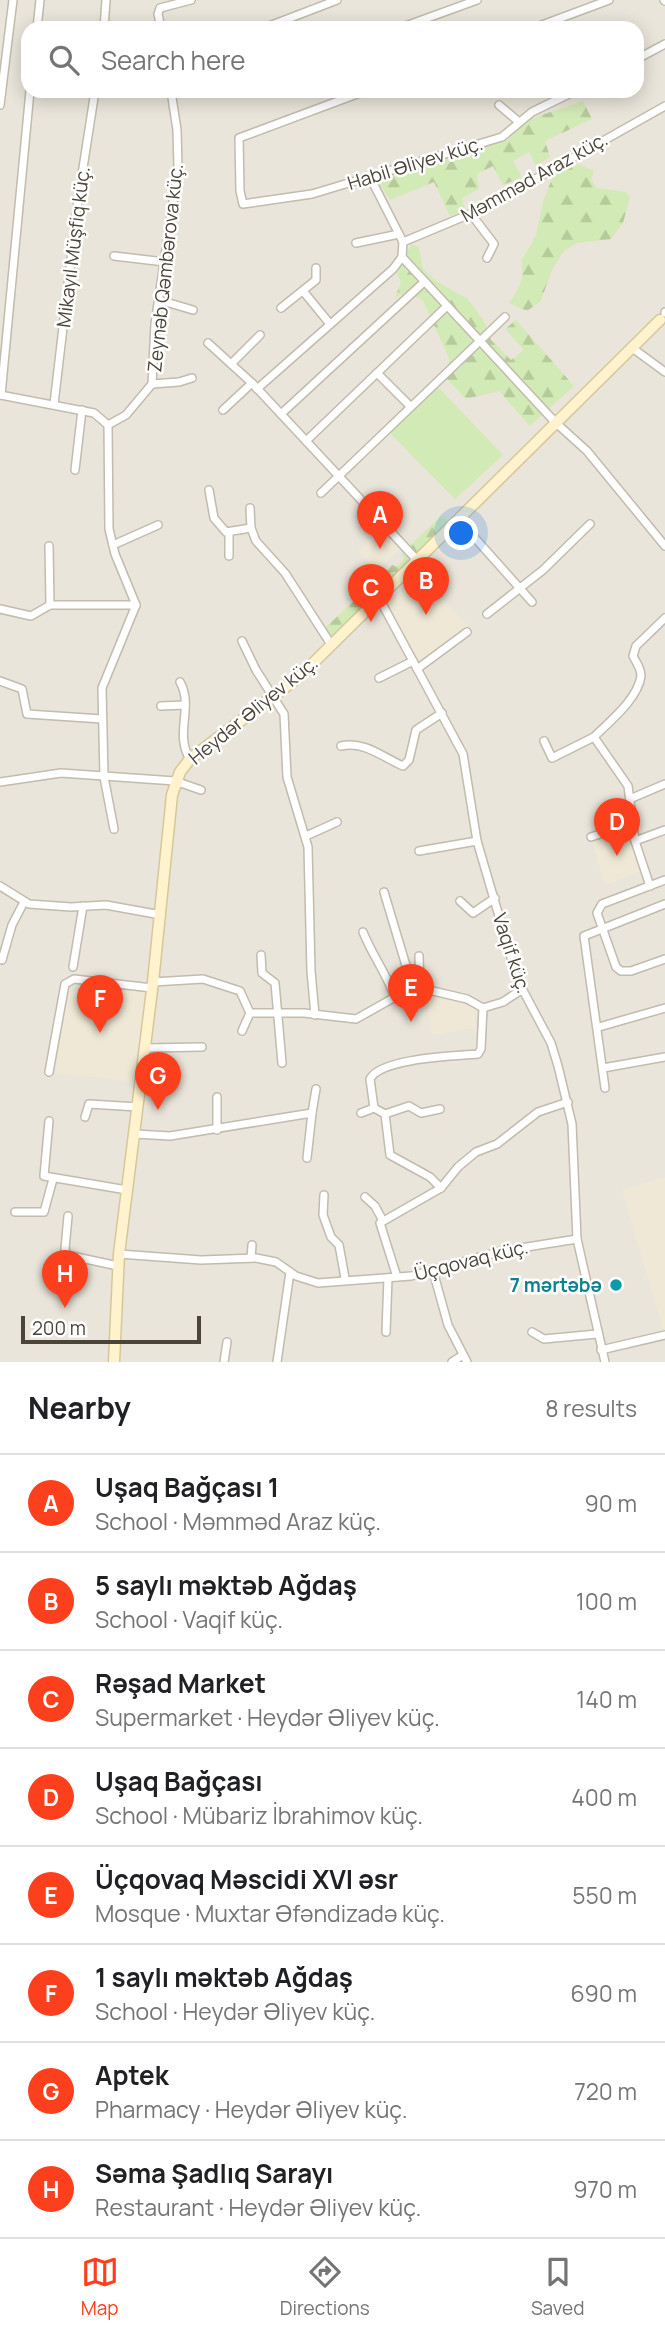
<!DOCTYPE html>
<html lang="en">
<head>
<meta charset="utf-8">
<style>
	:root { --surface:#fff; --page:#f6f6f6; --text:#202124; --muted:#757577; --line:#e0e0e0; --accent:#fc3f1d }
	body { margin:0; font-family:Manrope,sans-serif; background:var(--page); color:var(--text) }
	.scale { position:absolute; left:21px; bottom:18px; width:180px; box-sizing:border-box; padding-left:7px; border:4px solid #4b4439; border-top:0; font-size:19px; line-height:24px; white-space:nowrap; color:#4b4439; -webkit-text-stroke:5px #fff; paint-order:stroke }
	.you { position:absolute; left:462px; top:534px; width:24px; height:24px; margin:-18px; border:5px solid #fff; border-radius:50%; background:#1a73e8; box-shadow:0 0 0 10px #1a73e833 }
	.badge { display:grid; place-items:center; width:46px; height:46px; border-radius:50%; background:var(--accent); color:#fff; font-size:23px; font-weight:700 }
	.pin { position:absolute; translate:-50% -58px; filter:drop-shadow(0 2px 4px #0008) }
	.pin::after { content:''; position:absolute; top:37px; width:24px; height:21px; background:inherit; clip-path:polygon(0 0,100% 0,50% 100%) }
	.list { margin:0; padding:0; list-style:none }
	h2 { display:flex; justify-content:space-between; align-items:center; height:91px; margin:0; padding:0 28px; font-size:30px }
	h2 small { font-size:23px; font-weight:400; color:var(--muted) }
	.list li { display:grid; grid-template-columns:46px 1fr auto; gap:21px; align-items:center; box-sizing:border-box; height:98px; padding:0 28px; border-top:2px solid var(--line) }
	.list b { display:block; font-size:26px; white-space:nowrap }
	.list p { margin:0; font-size:23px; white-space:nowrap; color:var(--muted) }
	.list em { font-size:23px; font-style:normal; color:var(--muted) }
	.icon { flex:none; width:38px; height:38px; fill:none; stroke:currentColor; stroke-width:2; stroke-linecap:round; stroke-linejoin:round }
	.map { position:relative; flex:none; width:665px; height:1362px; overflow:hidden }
	.search { position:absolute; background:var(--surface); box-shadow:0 4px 18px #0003; left:21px; right:21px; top:21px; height:77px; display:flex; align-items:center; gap:18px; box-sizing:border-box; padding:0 24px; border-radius:21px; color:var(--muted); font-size:26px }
	.sheet { height:875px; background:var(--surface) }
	nav { display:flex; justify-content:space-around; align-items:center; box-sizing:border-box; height:98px; border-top:2px solid var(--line); background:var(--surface); font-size:19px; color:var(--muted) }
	nav a { display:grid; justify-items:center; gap:4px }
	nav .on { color:var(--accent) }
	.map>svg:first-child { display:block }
</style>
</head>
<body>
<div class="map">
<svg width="665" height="1362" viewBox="0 0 665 1362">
	<defs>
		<pattern id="forest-firs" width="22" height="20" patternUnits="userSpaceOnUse" patternTransform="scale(1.75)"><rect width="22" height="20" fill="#d2eab5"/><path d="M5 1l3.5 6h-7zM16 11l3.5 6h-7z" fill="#b6ca9c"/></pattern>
	</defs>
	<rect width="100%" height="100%" fill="#f6f3ec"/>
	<path fill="#eae5da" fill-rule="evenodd" d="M 0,0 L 665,0 L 665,1362 L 0,1362 ZM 28,28 L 637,28 L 637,91 L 28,91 Z"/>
	<g fill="#efe8d6">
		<polygon points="383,528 402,548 376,571 358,551"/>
		<polygon points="420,574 468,626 420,663 387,605"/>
		<polygon points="628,828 642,871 605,885 592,841"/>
		<polygon points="93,985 146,991 135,1082 56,1073 65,991 91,994"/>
		<polygon points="426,994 475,1008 475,1028 432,1035"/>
		<polygon points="665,1177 665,1332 664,1332 622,1190"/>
	</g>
	<g fill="url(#forest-firs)">
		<polygon points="583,101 592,119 545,141 550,157 536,166 529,152 513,161 522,177 503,185 493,166 477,174 479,189 462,198 465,210 450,216 434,182 390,200 377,179 508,140 527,120"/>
		<path d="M 579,164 L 594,171 L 591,180 L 597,188 L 626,192 L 630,197 L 623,223 L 611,239 L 577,243 L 563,252 L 551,272 L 541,301 L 527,311 L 509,303 C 519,288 525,279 521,261 L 536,236 L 543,201 L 554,174 Z"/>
		<polygon points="411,244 419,247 423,269 436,281 468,299 484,321 491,340 511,360 524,350 505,329 516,320 574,386 530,426 499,391 466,399 447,379 449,359 445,349 423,301 408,291 395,298 401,282 397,274"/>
		<polygon points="441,516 450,523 333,640 325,628 392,565 397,567 404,559 401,554"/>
	</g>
	<polygon fill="#d2eab5" points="438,387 503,455 455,499 390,433"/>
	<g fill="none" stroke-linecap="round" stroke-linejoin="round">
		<defs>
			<g id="minor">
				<polyline points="664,0 665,1"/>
				<polyline points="37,28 40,0"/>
				<polyline points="104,28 106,0"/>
				<polyline points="161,28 158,14 160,8 191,0"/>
				<polyline points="264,28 337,0"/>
				<polyline points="400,28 477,0"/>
				<polyline points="534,28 609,0"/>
				<polyline points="637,59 665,44"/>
				<polyline points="365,91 239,138 240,191 243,204 312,194 502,137 532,112 575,91"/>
				<polyline points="0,105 13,0"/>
				<polyline points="499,105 519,122"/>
				<polyline points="370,177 403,242"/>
				<polyline points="471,214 494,244 487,258"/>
				<polyline points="356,243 399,234"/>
				<polyline points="114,256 165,262"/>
				<polyline points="402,257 555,422 587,451 665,546"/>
				<polyline points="303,291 330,324"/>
				<polyline points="159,300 193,310"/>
				<polyline points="281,308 316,280 316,268"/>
				<polyline points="665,313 665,312"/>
				<polyline points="208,343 252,383 417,560"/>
				<polyline points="631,347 665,372"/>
				<polyline points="231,364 260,335"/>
				<polyline points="377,373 410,406"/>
				<polyline points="152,384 179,382 192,378"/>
				<polyline points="257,389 393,269 402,257 403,242 482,209 665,106"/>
				<polyline points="0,395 94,413 108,425"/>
				<polyline points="1,395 30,91"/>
				<polyline points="54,404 78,200 95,91"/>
				<polyline points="223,410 252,383"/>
				<polyline points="281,414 423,283"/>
				<polyline points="108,425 109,529 115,554 136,605 102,688 104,777 114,829"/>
				<polyline points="108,425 126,415 152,384 155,324 178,168 177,130 171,91"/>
				<polyline points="306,441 446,307"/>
				<polyline points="75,470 82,410"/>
				<polyline points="209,490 214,518 226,532 251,528"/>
				<polyline points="321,493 505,317"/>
				<polyline points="250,508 251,528 256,541 285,573 332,646"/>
				<polyline points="458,519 532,602"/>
				<polyline points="229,534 229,556"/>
				<polyline points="113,545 158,525"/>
				<polyline points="49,546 50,605"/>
				<polyline points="379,598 463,754 477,841 518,981 551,1043 558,1066 572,1124 577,1239 605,1362"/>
				<polyline points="0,609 31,616 50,605 136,605"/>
				<polyline points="487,614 543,570 590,524"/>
				<polyline points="242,641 256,670 284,714 287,777 308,847 311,971 315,1015"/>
				<polyline points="417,669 467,632"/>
				<polyline points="379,678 413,661"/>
				<polyline points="0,681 22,689 27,714 102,719"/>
				<path d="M 180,682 C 194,706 174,735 190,759"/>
				<polyline points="161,706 185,705"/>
				<polyline points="544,741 552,758 594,737"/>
				<path d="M 341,746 C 365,741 382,757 403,766 L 409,760 L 416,730 L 442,713"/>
				<polyline points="0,782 61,773 175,781 201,790"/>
				<polyline points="632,798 665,784"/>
				<polyline points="306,836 337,822"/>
				<polyline points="591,837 633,823"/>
				<polyline points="635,841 665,830"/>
				<polyline points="419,851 477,841"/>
				<polyline points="665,880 602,904 597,913 616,967 621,971 631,971 665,959"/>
				<polyline points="0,886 29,904 71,907 106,905 161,915"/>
				<path d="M 650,886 L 635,841 L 628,786 L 594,737 C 609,722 638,699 641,676 C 641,668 636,662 633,656 L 636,646 L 665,618"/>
				<polyline points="384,892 413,989"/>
				<polyline points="460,901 473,913 495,898"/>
				<path d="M 363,932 C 372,955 387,974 395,998"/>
				<polyline points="261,955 262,973 275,983 282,1063"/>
				<polyline points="419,956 420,988"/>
				<polyline points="2,960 12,925 24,902"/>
				<polyline points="73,967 83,906"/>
				<polyline points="153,982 203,979 240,991 250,1013 304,1013 356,1019 404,992 420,988 467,999 483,1008 503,1002 521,990"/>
				<polyline points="599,1027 665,1008"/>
				<polyline points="242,1031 250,1013"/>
				<polyline points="145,1048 202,1047"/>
				<polyline points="603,1068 665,1057"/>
				<polyline points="49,1072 65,984 74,979 152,988"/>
				<polyline points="605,1088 584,936 665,904"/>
				<polyline points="217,1097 217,1130"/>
				<polyline points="312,1113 316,1089"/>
				<polyline points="361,1113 374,1108"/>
				<polyline points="385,1114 409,1106 421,1113 440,1109"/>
				<polyline points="85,1117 89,1104 138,1107"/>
				<polyline points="49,1121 44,1176 127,1190"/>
				<polyline points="135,1134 170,1136 312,1113 307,1158"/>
				<polyline points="441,1188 458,1167 476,1152 497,1144 538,1112 568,1102"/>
				<polyline points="324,1195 323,1215 331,1237 339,1245 345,1278"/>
				<polyline points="365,1197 375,1206 383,1221"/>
				<polyline points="15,1212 44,1212 53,1179"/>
				<polyline points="68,1216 65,1249 67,1255 118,1266"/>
				<polyline points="119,1254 201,1260 256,1258 276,1262 296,1276 318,1283 411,1276 502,1251 577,1239"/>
				<polyline points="251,1258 252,1245"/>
				<polyline points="433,1271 448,1325 467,1362"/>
				<path d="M 397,1277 L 380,1223 L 441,1188 L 430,1177 L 390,1155 L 385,1114 L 374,1108 L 370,1079 C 381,1058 455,1056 478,1054 L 481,1049 L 483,1008"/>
				<polyline points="386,1332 388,1278"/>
				<polyline points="532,1332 544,1339 597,1334"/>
				<polyline points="601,1350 665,1335"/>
				<polyline points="224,1362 227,1342"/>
				<polyline points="277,1362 290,1272"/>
				<polyline points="452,1362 463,1355"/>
			</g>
			<polyline id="secondary" points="114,1362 119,1254 153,982 172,795 180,772 190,759 300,676 660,320"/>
		</defs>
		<use href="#minor" stroke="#c2bbae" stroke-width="10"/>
		<use href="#secondary" stroke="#d6c79b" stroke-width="13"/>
		<use href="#minor" stroke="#fff" stroke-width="7"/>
		<use href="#secondary" stroke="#fff3cd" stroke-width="10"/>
	</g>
	<circle fill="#0f9aa8" stroke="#fff" stroke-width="2.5" cx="616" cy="1285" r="7"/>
	<g text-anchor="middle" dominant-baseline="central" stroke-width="5" stroke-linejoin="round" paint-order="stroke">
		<g font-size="19" fill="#4b4439" stroke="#fff">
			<text transform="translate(415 163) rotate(-17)">Habil Əliyev küç.</text>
			<text transform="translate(534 177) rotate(-29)">Məmməd Araz küç.</text>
			<text transform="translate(73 247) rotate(-83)">Mikayıl Müşfiq küç.</text>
			<text transform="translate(165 268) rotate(-84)">Zeynəb Qəmbərova küç.</text>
			<text transform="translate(253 710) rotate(-39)">Heydər Əliyev küç.</text>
			<text transform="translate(512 953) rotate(72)">Vaqif küç.</text>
			<text transform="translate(471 1260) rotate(-14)">Üçqovaq küç.</text>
		</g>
		<g font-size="19" font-weight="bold" fill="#0d838f" stroke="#fff" text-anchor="end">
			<text x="602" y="1285">7 mərtəbə</text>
		</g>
	</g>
</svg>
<div class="scale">200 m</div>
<div class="you"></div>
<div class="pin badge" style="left:380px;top:549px">A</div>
<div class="pin badge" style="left:426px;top:615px">B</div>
<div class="pin badge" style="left:371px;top:622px">C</div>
<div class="pin badge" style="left:617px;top:856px">D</div>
<div class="pin badge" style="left:411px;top:1022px">E</div>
<div class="pin badge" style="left:100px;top:1033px">F</div>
<div class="pin badge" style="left:158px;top:1110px">G</div>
<div class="pin badge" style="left:65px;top:1308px">H</div>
<div class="search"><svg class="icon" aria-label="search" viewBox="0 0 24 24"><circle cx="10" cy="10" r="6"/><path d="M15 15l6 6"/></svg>Search here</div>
</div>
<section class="sheet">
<h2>Nearby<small>8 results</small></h2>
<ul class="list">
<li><span class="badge">A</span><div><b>Uşaq Bağçası 1</b><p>School · Məmməd Araz küç.</p></div><em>90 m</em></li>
<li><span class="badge">B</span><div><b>5 saylı məktəb Ağdaş</b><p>School · Vaqif küç.</p></div><em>100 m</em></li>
<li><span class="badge">C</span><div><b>Rəşad Market</b><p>Supermarket · Heydər Əliyev küç.</p></div><em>140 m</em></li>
<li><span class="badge">D</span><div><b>Uşaq Bağçası</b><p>School · Mübariz İbrahimov küç.</p></div><em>400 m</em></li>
<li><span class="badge">E</span><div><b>Üçqovaq Məscidi XVI əsr</b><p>Mosque · Muxtar Əfəndizadə küç.</p></div><em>550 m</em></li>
<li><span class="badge">F</span><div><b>1 saylı məktəb Ağdaş</b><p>School · Heydər Əliyev küç.</p></div><em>690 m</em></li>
<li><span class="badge">G</span><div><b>Aptek</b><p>Pharmacy · Heydər Əliyev küç.</p></div><em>720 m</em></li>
<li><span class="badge">H</span><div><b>Səma Şadlıq Sarayı</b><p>Restaurant · Heydər Əliyev küç.</p></div><em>970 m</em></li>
</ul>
</section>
<nav>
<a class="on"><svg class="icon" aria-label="map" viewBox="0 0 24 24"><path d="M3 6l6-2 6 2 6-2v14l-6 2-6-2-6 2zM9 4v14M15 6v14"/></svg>Map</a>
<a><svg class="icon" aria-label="directions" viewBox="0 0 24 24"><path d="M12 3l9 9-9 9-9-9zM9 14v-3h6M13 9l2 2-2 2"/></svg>Directions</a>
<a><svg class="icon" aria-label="saved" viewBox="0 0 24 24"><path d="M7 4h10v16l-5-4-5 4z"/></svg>Saved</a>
</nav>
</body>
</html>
